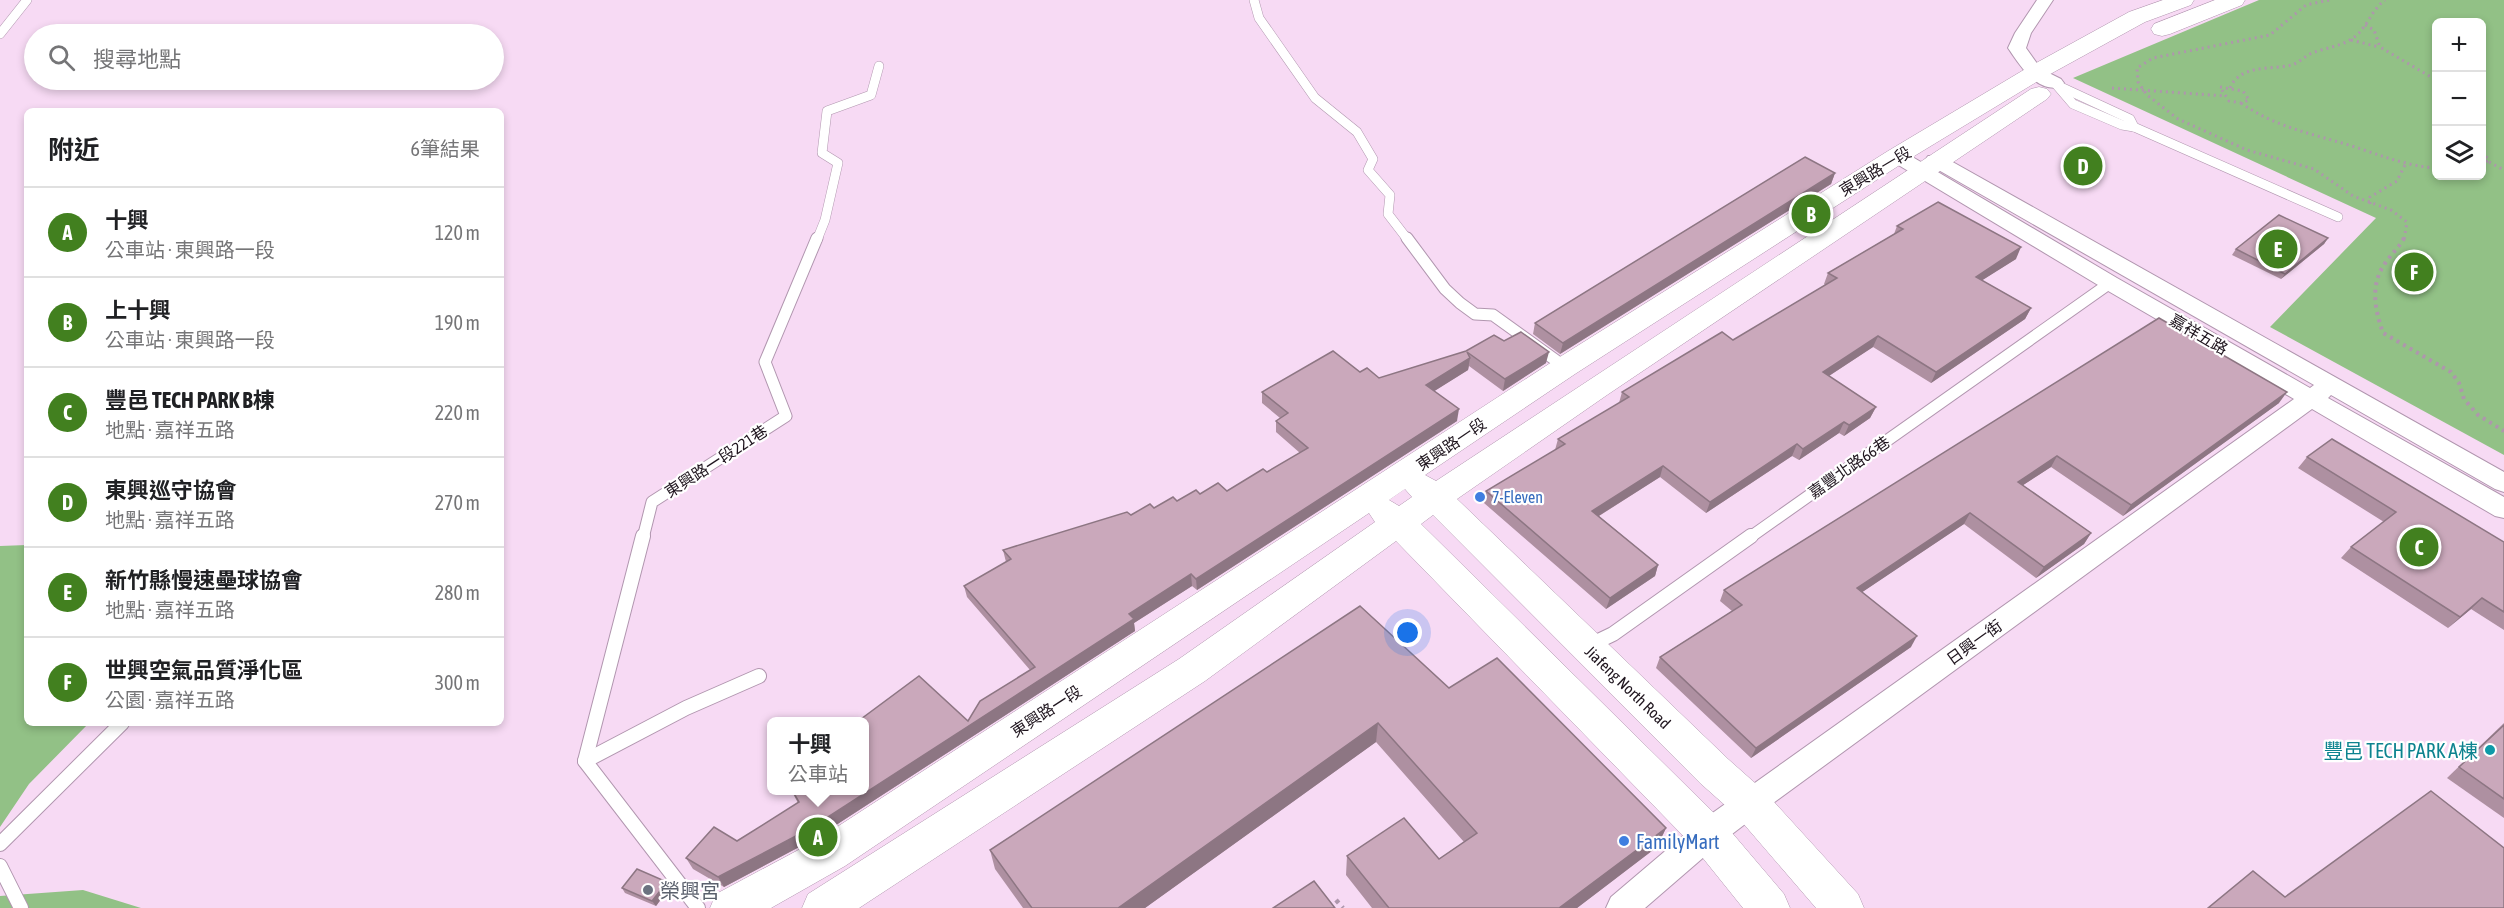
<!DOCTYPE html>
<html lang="zh-TW">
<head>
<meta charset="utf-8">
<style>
	:root { --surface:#fff; --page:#f6f6f6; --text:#202124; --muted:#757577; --line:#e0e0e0; --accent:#42801f }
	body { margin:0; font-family:"Asap Condensed","Noto Sans TC",sans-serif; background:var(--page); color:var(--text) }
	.controls { position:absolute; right:18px; top:18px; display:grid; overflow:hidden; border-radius:9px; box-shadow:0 3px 9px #0003 }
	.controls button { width:54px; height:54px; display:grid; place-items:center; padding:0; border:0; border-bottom:2px solid var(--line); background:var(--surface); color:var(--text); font:30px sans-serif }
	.you { position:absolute; left:1408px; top:633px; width:21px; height:21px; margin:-15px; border:4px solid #fff; border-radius:50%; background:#1a73e8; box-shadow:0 0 0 9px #1a73e833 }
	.badge { display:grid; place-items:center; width:39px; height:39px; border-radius:50%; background:var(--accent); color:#fff; font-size:20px; font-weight:700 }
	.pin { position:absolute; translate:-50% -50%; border:3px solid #fff; box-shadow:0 2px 6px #0006 }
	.popup { position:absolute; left:767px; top:717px; width:102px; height:78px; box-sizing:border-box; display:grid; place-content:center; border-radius:9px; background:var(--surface); filter:drop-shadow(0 2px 4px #0005); font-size:20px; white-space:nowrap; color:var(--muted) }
	.popup b { font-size:22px; color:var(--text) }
	.popup::after { content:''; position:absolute; left:50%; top:100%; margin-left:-12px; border:12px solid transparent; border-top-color:var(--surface) }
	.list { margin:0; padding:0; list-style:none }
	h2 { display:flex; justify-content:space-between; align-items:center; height:78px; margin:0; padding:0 24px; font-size:26px }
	h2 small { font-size:20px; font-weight:400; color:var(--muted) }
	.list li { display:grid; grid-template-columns:39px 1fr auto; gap:18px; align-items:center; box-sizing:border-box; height:90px; padding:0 24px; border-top:2px solid var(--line) }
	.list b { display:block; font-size:22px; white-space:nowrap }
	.list p { margin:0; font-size:20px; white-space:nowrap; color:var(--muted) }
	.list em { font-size:20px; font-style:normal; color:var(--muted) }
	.icon { flex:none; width:33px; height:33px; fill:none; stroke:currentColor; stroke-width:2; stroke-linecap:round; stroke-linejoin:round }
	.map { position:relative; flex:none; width:2504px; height:908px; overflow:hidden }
	.search { position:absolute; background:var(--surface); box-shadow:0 3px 9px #0003; left:24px; top:24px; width:480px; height:66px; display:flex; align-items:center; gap:15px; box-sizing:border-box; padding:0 21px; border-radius:33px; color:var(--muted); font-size:22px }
	.panel { position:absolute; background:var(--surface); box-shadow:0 3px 9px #0003; left:24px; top:108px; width:480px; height:618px; border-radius:9px }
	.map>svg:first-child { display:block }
</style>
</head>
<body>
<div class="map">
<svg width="2504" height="908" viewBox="0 0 2504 908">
	<rect width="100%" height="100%" fill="#f7daf4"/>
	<g fill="#92c186" fill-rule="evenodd">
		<path d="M 2259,0 L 2504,0 L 2504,455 L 2270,327 L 2376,218 L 2073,78 ZM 2482,22 L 2482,176 L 2436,176 L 2436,22 Z"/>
		<polygon points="27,545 27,723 89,723 29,784 0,827 0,546"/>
		<polygon points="83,890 141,908 0,908 0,896"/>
	</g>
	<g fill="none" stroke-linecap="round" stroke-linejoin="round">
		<defs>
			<g id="service-far2">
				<polyline points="1254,0 1259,18 1315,98 1357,132 1373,159 1368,170 1390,195 1388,214 1408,240"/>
				<polyline points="0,34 27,0"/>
				<polyline points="2055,83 2073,104 2122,125 2134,127 2338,217"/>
				<polyline points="2061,87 2130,119 2134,127"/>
				<polyline points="817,240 825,220 838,163 822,153 827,111 871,95 879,66"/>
			</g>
			<g id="service-far1">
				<polyline points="1407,238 1445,289 1460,303 1475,314 1493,315 1565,367"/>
				<polyline points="643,538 652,502 786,416 765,362 817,238"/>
				<polyline points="1749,538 2110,283"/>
			</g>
			<g id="service">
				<polyline points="643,536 585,761 698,908"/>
				<polyline points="1588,646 1613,634 1751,536"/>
				<polyline points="585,761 686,708 759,676"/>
				<polyline points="0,844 122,723"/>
				<polyline points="0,866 21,908"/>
			</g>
			<g id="minor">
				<path d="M 2037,0 L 2053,0 L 2031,33 L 2026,48 L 2041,69 L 2061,79 L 2064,83 L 2061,87 C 2036,93 2020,65 2008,48 L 2015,33 Z"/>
				<polygon points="1897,150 1904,152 2117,278 2310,388 2314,385 1928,164 1925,160 1928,156 1942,156 2504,472 2504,492 2495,489 2331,395 2328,398 2504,497 2504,518 2495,516 2312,409 1761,812 1719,844 1645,908 1606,908 1611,897 1697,824 2294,399 2103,288 1890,160 1888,156 1890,152"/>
			</g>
			<g id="tertiary">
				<path d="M 2163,0 L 2194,0 L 2191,5 L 2145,22 L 2043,78 L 1906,161 L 1575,374 L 1425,475 L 1436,481 L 2031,89 L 2039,87 L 2047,89 L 2051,94 L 2047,99 L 1607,395 L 1457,499 L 1728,759 L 1764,791 L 1858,894 L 1864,908 L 1816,908 L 1736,815 L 1700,783 L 1433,515 L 1421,524 L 1722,821 L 1784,894 L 1790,908 L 1743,908 L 1694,847 L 1396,541 L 1205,681 L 859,908 L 802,908 L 808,894 L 1179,659 L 1375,522 L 1369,513 L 845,866 L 771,908 L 710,908 L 716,894 L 817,840 L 1555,360 L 1888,151 L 2027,68 L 2129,12 ZM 1405,489 L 1412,497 L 1399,506 L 1389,500 Z"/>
				<polygon points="2215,0 2245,0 2242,5 2170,34 2162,36 2154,34 2151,29 2154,24"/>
			</g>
		</defs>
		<use href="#service-far2" stroke="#b196af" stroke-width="10"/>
		<use href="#service-far1" stroke="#b196af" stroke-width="13"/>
		<use href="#service" stroke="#b196af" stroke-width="16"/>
		<use href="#minor" stroke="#b196af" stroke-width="2"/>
		<use href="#tertiary" stroke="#b196af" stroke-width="1"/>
		<g stroke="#ae97ac" stroke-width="3" stroke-dasharray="2 4" stroke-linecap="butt">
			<polyline points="2329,0 2306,5 2270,35 2153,58 2137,68 2138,82 2147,95 2178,119 2247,150 2314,169 2353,196 2391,210 2407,222 2404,240"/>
			<polyline points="2365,25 2374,30 2380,47 2436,80"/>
			<polyline points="2351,40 2379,47"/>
			<polygon points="2220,87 2243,91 2249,100 2241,103 2229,101"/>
			<polyline points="2112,88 2225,96"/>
			<path d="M 2230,88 C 2240,64 2271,70 2292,65 C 2300,62 2305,56 2312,53 C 2328,47 2346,46 2359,33 C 2369,22 2373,9 2385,0"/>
			<path d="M 2241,103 C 2275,127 2313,134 2352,146 C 2380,155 2406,166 2436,168"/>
			<polyline points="2482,152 2489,160 2482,165"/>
			<polyline points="2489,162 2504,170"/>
			<polyline points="2370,204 2370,197 2397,181 2406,163"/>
		</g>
		<path stroke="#ae97ac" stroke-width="4" stroke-dasharray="3 4.5" stroke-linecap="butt" d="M 2404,238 C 2399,248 2390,255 2384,265 C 2370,286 2375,310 2383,333 L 2451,372 L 2459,383 L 2464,399 L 2478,415 L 2504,431"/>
		<polyline stroke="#ae97ac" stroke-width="4.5" stroke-dasharray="4 5" stroke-linecap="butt" points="1336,900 1343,908"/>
		<use href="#service-far2" stroke="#fff" stroke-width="9"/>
		<use href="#service-far1" stroke="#fff" stroke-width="11"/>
		<use href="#service" stroke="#fff" stroke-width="14"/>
		<use href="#minor" fill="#fff" fill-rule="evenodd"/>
		<use href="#tertiary" fill="#fff" fill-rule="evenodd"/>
	</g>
	<g fill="#ae90a1">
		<polygon points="1835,173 1831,184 1560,354 1533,334 1535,323"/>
		<polygon points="1897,226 2016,259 1982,280 2031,308 2025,319 1931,383 1873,347 1829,376 1876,407 1870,418 1844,436 1839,433 1799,460 1792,456 1706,513 1660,477 1599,516 1658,565 1655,576 1606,609 1484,503 1486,491 1555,450 1558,439 1619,403 1622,392 1733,340 1825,285 1824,284 1828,273 1894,234"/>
		<polygon points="2328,238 2324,244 2281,279 2232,255 2236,249"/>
		<polygon points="2159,318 2279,403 2123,516 2051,467 2023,485 2091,533 2084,544 2036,578 1964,524 1862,592 1911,647 1751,758 1656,668 1660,657 1732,611 1720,601 1724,590"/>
		<polygon points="1504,341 1546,363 1503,391 1469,366 1468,370 1434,391 1457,421 1197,590 1192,586 1134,623 1135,631 816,838 724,887 693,869 686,858 737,841 798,803 791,790 864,790 968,721 1030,670 967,597 964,586 1006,562 1003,550 1131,515 1200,494 1227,491 1267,472 1300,453 1276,432 1276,421 1280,418 1262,403 1262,392 1360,372 1379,378"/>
		<polygon points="2307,457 2504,542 2504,630 2471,609 2448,628 2341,558 2351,547 2384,522 2298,468"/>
		<polygon points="1449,688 1666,828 1657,847 1577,908 1372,908 1346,875 1347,856 1439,859 1464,842 1376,742 1145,908 1023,908 995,869 990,850"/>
		<polygon points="2504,723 2504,818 2447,778"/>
		<polygon points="667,882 670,887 656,906 625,893 622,888"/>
	</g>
	<g fill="#8d7683">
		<polygon points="1835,173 1831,184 1560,354 1563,343"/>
		<polygon points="2328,238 2324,244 2281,279 2285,274"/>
		<polygon points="2021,247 2016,259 1970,288 1976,277"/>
		<polygon points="2031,308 2025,319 1931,383 1936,372"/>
		<polygon points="1878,336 1873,347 1818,383 1823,372"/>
		<polygon points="1549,352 1546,363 1503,391 1505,379"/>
		<polygon points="1470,358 1468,370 1425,397 1426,385"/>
		<polygon points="2287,392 2279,403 2123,516 2131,505"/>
		<polygon points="1876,407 1870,418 1844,436 1849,425"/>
		<polygon points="1459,409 1457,421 1197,590 1196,579"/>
		<polygon points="1844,422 1839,433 1799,460 1803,449"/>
		<polygon points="1797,444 1792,456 1706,513 1710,502"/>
		<polygon points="2057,456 2051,467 2011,493 2018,482"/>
		<polygon points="1663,466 1660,477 1589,522 1592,511"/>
		<polygon points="1970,513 1964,524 1852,599 1857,588"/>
		<polygon points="2091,533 2084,544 2036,578 2044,567"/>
		<polygon points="1658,565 1655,576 1606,609 1610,598"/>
		<polygon points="1191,574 1192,586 1134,623 1135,631 816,838 724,887 718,877 811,828 1129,614"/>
		<polygon points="2482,598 2471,609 2448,628 2460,617"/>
		<polygon points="1917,636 1911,647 1751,758 1756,748"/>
		<polygon points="1378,723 1376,742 1145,908 1118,908"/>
		<polygon points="1666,828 1657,847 1577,908 1559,908"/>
		<polygon points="667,882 670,887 656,906 652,901"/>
	</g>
	<g fill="#caa8bb" stroke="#8d7683" stroke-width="1.5">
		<polygon points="1805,157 1835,173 1563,343 1535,323"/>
		<polygon points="1938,202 2021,247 1976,277 2031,308 1936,372 1878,336 1823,372 1876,407 1849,425 1844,422 1803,449 1797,444 1710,502 1663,466 1592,511 1658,565 1610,598 1486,491 1565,444 1558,439 1629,397 1622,392 1722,332 1733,340 1837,278 1828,273 1903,229 1897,226"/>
		<polygon points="2279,215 2328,238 2285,274 2236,249"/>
		<polygon points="2159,318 2287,392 2131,505 2057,456 2018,482 2091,533 2044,567 1970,513 1857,588 1917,636 1756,748 1660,657 1742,605 1724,590"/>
		<polygon points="1521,332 1549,352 1505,379 1467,352 1470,358 1426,385 1459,409 1196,579 1191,574 1129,614 1134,619 811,828 718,877 686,858 714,827 737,841 799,802 792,790 864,790 864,722 857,722 919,676 968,721 980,701 1035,667 964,586 1011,559 1003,550 1127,512 1131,515 1150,504 1154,508 1173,497 1177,501 1196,490 1200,494 1218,483 1227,491 1263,469 1267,472 1308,448 1276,421 1288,413 1262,392 1333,351 1360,372 1367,368 1379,378 1466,351 1494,335 1504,341"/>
		<polygon points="2332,439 2504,542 2504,612 2482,598 2460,617 2351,547 2396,512 2307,457"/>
		<polygon points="1360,606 1449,688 1497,658 1666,828 1559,908 1389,908 1347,856 1404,818 1439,859 1477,833 1378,723 1118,908 1032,908 990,850"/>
		<polygon points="2504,725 2504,799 2459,767"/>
		<polygon points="2431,791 2504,848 2504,908 2208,908 2253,871 2285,897"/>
		<polygon points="637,869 667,882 652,901 622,888"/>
		<polygon points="1314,881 1335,908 1273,908"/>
	</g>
	<g fill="#3f7fe0" stroke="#fff" stroke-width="2">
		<circle cx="1480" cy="497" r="6"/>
		<circle cx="1624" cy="841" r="6"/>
	</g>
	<circle fill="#0f9aa8" stroke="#fff" stroke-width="2" cx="2490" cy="750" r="6"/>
	<circle fill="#6b7280" stroke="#fff" stroke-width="2" cx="648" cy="890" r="6"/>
	<g text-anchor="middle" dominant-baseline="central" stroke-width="4.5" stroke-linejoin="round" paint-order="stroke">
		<g font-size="16" fill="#1f151e" stroke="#fff">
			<text transform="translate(1875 171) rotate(-31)">東興路一段</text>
			<text transform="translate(2199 334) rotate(30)">嘉祥五路</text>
			<text transform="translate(1451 444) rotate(-34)">東興路一段</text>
			<text transform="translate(716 461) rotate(-33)">東興路一段221巷</text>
			<text transform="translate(1849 467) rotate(-35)">嘉豐北路66巷</text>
			<text transform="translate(1974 642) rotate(-36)">日興一街</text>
			<text transform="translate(1628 687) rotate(44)">Jiafeng North Road</text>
			<text transform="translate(1046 711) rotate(-33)">東興路一段</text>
		</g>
		<g font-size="16" fill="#366cbe" stroke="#fff" text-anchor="start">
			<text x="1492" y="497">7-Eleven</text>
		</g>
		<g font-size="20" fill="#0d838f" stroke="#fff" text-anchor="end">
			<text x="2478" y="750">豐邑 TECH PARK A棟</text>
		</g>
		<g font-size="20" fill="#366cbe" stroke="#fff" text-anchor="start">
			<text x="1636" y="841">FamilyMart</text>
		</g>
		<g font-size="20" fill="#5b616d" stroke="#fff" text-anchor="start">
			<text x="660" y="890">榮興宮</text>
		</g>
	</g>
</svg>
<div class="controls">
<button>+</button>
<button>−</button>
<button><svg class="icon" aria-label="layers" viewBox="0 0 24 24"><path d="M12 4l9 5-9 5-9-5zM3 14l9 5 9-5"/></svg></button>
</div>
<div class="you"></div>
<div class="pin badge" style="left:818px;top:837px">A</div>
<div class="popup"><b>十興</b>公車站</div>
<div class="pin badge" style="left:1811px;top:214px">B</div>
<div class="pin badge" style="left:2419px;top:547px">C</div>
<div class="pin badge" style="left:2083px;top:166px">D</div>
<div class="pin badge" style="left:2278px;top:249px">E</div>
<div class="pin badge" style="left:2414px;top:272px">F</div>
<div class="search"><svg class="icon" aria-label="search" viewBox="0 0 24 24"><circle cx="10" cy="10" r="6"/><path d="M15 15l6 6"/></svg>搜尋地點</div>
<section class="panel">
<h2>附近<small>6筆結果</small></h2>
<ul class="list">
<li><span class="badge">A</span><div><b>十興</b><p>公車站 · 東興路一段</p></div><em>120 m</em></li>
<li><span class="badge">B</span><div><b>上十興</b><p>公車站 · 東興路一段</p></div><em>190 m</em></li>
<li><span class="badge">C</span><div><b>豐邑 TECH PARK B棟</b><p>地點 · 嘉祥五路</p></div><em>220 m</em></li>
<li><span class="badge">D</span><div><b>東興巡守協會</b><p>地點 · 嘉祥五路</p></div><em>270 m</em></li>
<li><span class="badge">E</span><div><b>新竹縣慢速壘球協會</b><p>地點 · 嘉祥五路</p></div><em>280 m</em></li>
<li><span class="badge">F</span><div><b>世興空氣品質淨化區</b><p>公園 · 嘉祥五路</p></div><em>300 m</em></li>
</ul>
</section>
</div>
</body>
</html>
